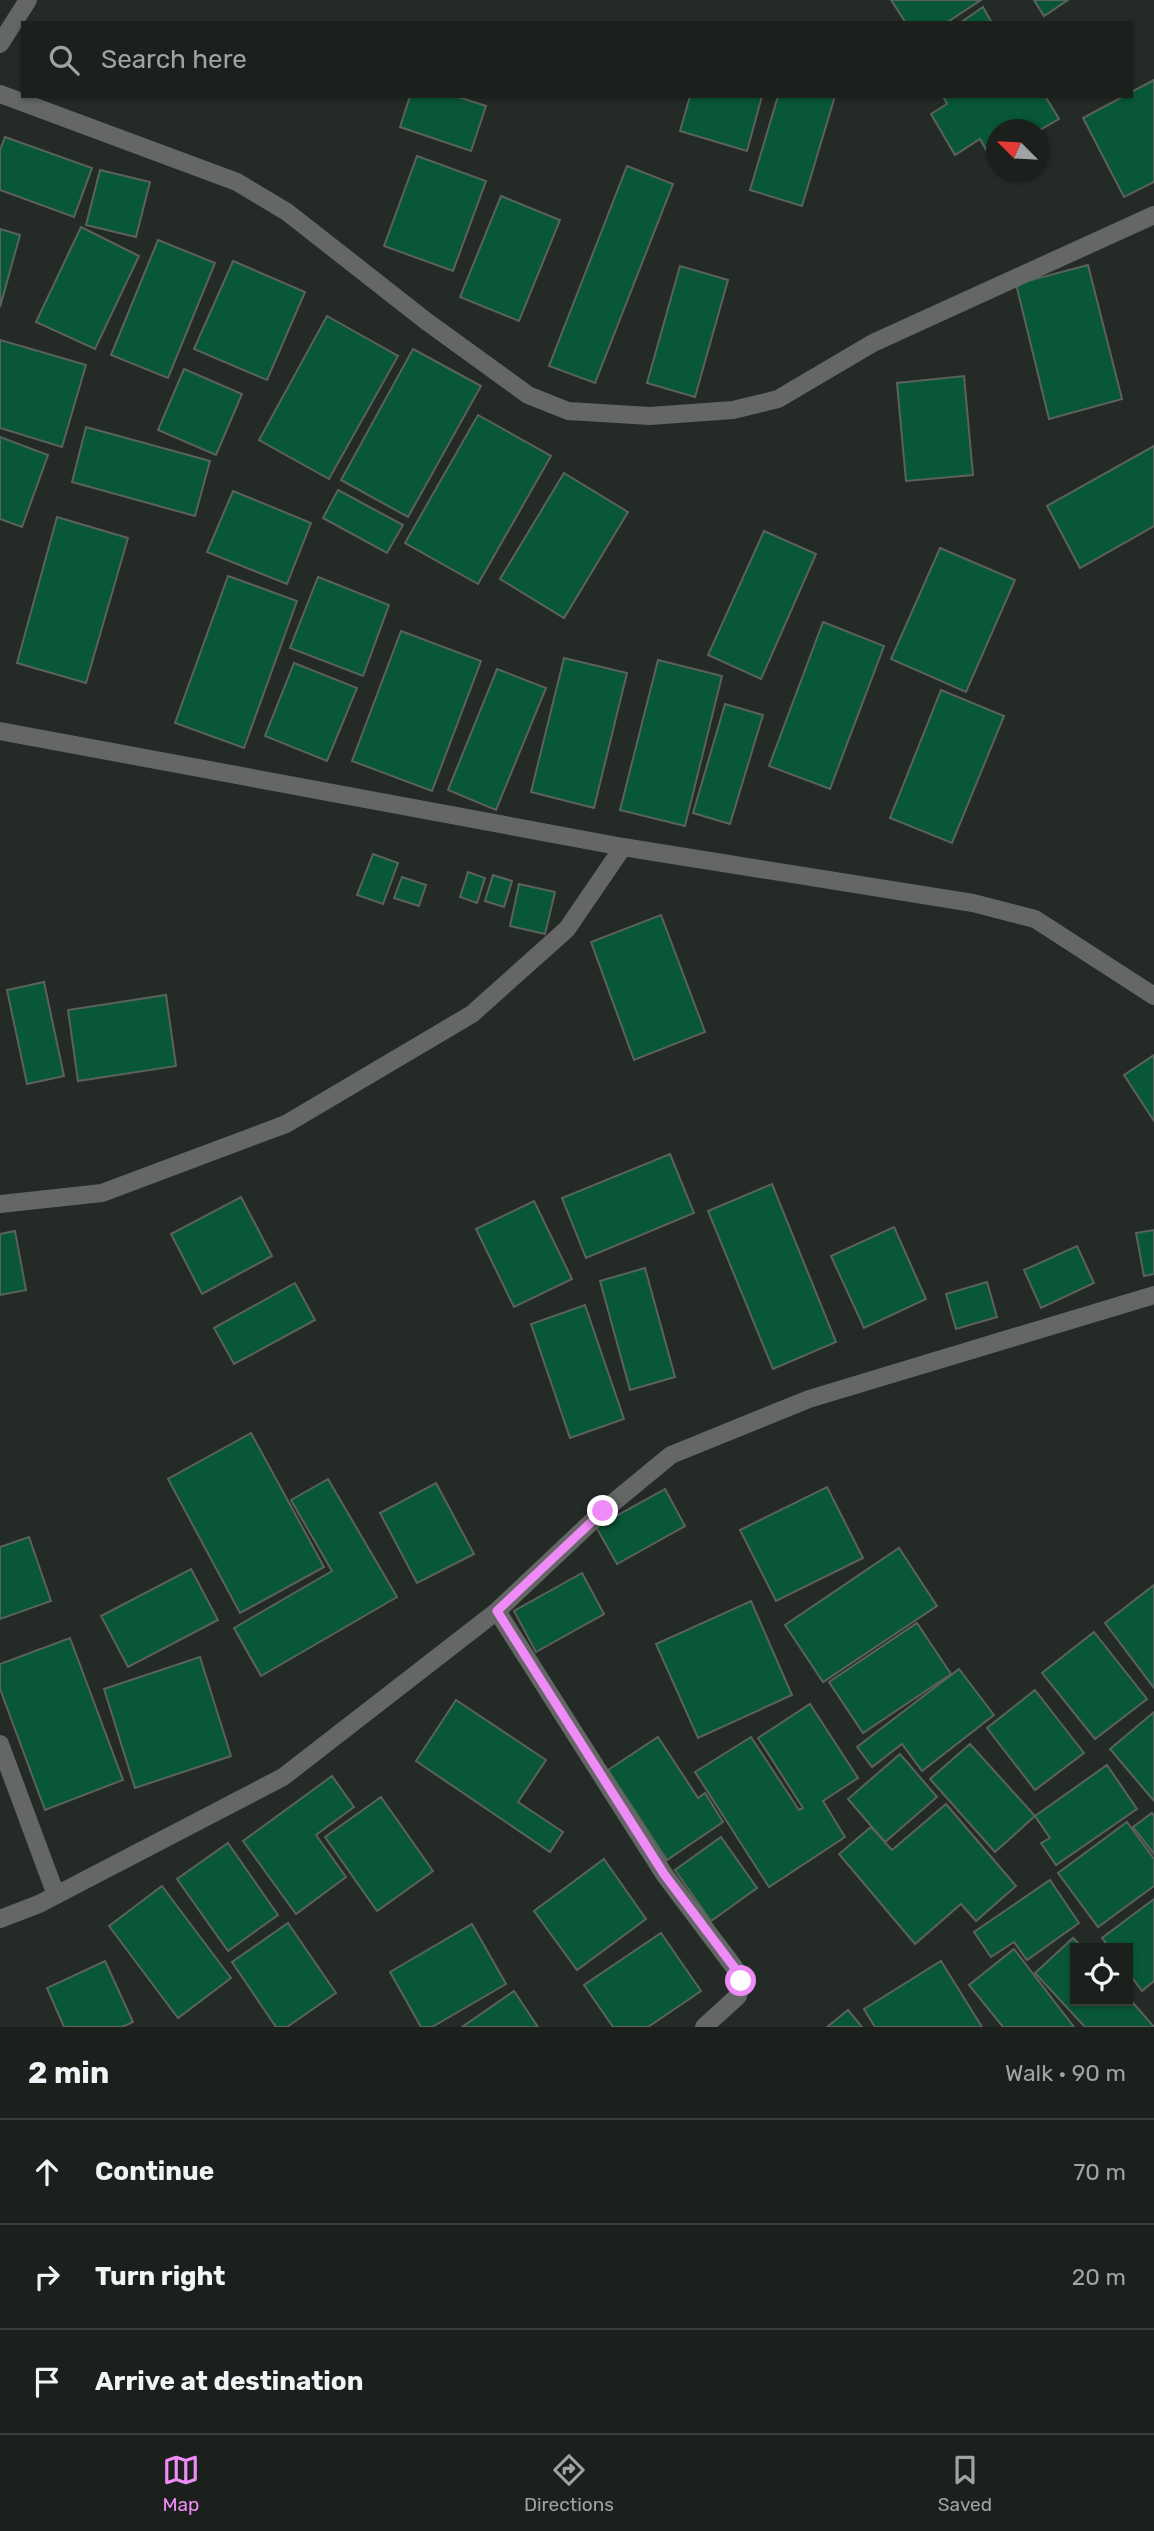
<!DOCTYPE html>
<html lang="en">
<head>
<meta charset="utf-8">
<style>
	:root { --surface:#1b201c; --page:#242825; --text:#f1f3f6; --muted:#a0a3a3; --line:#393e3b; --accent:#ef8bf7 }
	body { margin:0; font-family:Rubik,sans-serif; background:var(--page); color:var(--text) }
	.controls { position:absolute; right:21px; bottom:21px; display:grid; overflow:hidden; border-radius:0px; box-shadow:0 2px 5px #0004 }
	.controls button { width:63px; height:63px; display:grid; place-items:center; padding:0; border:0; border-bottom:2px solid var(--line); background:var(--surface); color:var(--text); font:35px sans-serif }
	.compass { position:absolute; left:986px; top:119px; width:63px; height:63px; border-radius:50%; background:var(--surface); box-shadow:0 2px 5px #0004; rotate:294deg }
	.stop { position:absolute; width:21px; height:21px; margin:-16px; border:5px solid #ef8bf7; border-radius:50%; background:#fff }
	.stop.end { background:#ef8bf7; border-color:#fff; box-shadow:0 2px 7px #0008 }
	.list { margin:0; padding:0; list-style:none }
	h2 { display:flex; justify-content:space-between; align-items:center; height:91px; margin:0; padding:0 28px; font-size:30px }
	h2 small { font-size:23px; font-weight:400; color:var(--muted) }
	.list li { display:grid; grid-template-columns:46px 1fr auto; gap:21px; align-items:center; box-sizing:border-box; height:105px; padding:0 28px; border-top:2px solid var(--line) }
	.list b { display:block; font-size:26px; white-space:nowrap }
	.list em { font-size:23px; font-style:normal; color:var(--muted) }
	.icon { flex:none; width:38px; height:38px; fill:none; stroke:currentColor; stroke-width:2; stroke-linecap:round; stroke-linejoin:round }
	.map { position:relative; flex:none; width:1154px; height:2027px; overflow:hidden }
	.search { position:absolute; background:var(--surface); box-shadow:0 2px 5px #0004; left:21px; right:21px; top:21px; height:77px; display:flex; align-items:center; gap:18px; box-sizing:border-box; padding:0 24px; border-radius:0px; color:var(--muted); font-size:26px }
	.sheet { height:406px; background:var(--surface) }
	nav { display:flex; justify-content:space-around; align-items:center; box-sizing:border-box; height:98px; border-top:2px solid var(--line); background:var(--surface); font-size:19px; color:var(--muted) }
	nav a { display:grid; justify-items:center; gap:4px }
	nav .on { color:var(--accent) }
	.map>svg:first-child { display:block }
</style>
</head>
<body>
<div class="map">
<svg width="1154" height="2027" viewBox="0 0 1154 2027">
	<rect width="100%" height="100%" fill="#242a26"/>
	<g fill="#085737" stroke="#5b615e" stroke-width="2">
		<polygon points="891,0 981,0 946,23 906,23"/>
		<polygon points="1034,0 1068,0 1044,16"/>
		<polygon points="983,7 992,23 960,23"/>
		<polygon points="1154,80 1154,182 1124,197 1083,118 1124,96 1131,96 1131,92"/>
		<polygon points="410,96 455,96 486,106 471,151 400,127"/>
		<polygon points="690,96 762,96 747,151 680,131"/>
		<polygon points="778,96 835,96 802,206 750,190"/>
		<polygon points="943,96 1045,96 1059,119 1038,131 1038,130 996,130 996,158 992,160 980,139 955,155 931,114 947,104"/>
		<polygon points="5,137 92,168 74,217 0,190 0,150"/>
		<polygon points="417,156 486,181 453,271 384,246"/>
		<polygon points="627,166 673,184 595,383 549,366"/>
		<polygon points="100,170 150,182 136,237 86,225"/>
		<polygon points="501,196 560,220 519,321 460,297"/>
		<polygon points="81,227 139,256 95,349 36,322"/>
		<polygon points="0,229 20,235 0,307"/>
		<polygon points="158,240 215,263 168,378 111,355"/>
		<polygon points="233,261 305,292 267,380 194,349"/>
		<polygon points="1088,265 1122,399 1049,419 1016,284"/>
		<polygon points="680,266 728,280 695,397 647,383"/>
		<polygon points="327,316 398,356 329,479 259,440"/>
		<polygon points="0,340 86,365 62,447 0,428"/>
		<polygon points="413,349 481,386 408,517 341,480"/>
		<polygon points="184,369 242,394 216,455 158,430"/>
		<polygon points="964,376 973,475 906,481 897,383"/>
		<polygon points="478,415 551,456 478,584 405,543"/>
		<polygon points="86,427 210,461 195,516 72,482"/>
		<polygon points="0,437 48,455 22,527 0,519"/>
		<polygon points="1154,446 1154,526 1080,568 1047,506"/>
		<polygon points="564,473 628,512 564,618 500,579"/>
		<polygon points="338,490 403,525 387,553 323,518"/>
		<polygon points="233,491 311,523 287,584 207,552"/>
		<polygon points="57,517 128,538 86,683 17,663"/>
		<polygon points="764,531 816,554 761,679 708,655"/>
		<polygon points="940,548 1015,580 966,692 891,659"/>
		<polygon points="228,576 297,601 244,748 175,723"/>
		<polygon points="318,577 389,605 363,676 290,648"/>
		<polygon points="823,622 884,646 830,789 769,766"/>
		<polygon points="401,631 481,661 432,791 352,761"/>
		<polygon points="564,658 627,673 594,808 531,792"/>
		<polygon points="658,660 722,676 685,826 620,810"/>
		<polygon points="294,663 357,688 327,761 265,736"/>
		<polygon points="497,669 546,688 496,810 448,790"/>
		<polygon points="941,690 1004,716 952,843 890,818"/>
		<polygon points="725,704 763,715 730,824 693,813"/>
		<polygon points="373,854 398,863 383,904 357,895"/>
		<polygon points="468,872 485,878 477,903 460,897"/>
		<polygon points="493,875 512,881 504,907 485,901"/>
		<polygon points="402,877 426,885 419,906 394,898"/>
		<polygon points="519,884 555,892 545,934 510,926"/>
		<polygon points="661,915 705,1032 634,1060 591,942"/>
		<polygon points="44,982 64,1076 27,1084 7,990"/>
		<polygon points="166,995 176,1066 78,1081 68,1010"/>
		<polygon points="1154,1055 1154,1121 1124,1075"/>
		<polygon points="670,1154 694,1213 586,1258 562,1198"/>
		<polygon points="772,1184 836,1342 773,1369 708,1211"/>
		<polygon points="241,1197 272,1256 202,1294 171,1234"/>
		<polygon points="534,1201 572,1279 514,1307 476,1229"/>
		<polygon points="894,1227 926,1299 864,1328 831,1256"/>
		<polygon points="1154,1230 1154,1274 1144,1276 1136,1233"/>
		<polygon points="15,1231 26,1290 0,1295 0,1234"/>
		<polygon points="1077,1246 1094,1283 1041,1308 1024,1270"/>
		<polygon points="645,1268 675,1377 630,1390 600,1281"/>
		<polygon points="987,1282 997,1317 956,1329 946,1294"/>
		<polygon points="295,1283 315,1320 234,1364 214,1328"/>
		<polygon points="585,1305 624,1419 570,1438 531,1324"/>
		<polygon points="251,1433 324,1567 240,1613 168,1479"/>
		<polygon points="328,1479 397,1597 261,1676 234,1628 332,1571 291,1500"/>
		<polygon points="436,1483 474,1554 417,1583 380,1513"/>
		<polygon points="827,1487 863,1558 776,1601 740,1530"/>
		<polygon points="665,1489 685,1526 617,1564 596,1527"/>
		<polygon points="29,1537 51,1601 0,1619 0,1547"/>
		<polygon points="899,1548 937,1606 823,1682 785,1625"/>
		<polygon points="191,1569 218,1620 128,1667 101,1616"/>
		<polygon points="582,1573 604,1614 536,1652 514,1611"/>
		<polygon points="1154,1585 1154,1688 1105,1623"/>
		<polygon points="751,1601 792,1695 698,1738 656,1644"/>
		<polygon points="917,1623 951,1674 863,1733 829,1682"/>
		<polygon points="1094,1632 1147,1699 1095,1739 1042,1673"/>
		<polygon points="70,1638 123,1780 45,1810 0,1689 0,1664"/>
		<polygon points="200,1657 231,1756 135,1788 104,1689"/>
		<polygon points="959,1669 994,1715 922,1771 902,1744 872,1767 857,1747"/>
		<polygon points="1035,1690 1084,1753 1035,1790 987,1728"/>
		<polygon points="456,1700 546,1760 518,1802 563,1832 550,1852 416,1761"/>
		<polygon points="810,1704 858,1778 823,1801 845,1837 769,1887 695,1772 751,1737 799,1810 803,1808 758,1738"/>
		<polygon points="1154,1712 1154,1801 1110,1749"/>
		<polygon points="658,1737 698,1798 705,1793 723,1822 667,1860 608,1770"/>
		<polygon points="970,1744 1035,1816 995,1852 930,1779"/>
		<polygon points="900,1754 937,1797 885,1842 848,1799"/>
		<polygon points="1107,1765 1137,1809 1056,1865 1041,1843 1050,1838 1035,1816"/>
		<polygon points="332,1776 354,1807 316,1835 346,1877 296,1914 243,1841"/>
		<polygon points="381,1797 433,1871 377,1911 325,1837"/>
		<polygon points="946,1804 1016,1886 976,1921 961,1904 915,1944 839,1854 871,1827 892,1850"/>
		<polygon points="1152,1813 1154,1816 1154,1854 1133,1827"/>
		<polygon points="1127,1822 1154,1859 1154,1886 1098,1927 1058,1873"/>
		<polygon points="721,1837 757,1888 711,1921 675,1870"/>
		<polygon points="228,1843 278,1915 228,1951 177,1879"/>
		<polygon points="604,1859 646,1919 577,1970 534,1911"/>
		<polygon points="1050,1880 1079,1923 1027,1960 1014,1942 991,1957 974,1932"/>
		<polygon points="162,1886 231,1978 178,2018 109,1926"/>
		<polygon points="1154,1899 1154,1981 1142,1991 1128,1972 1128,1948 1110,1948 1102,1938"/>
		<polygon points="288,1923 336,1993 287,2027 276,2027 232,1962"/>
		<polygon points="472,1924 506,1984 432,2027 421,2027 390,1972"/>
		<polygon points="661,1933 701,1991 648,2027 613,2027 584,1985"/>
		<polygon points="1073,1938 1083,1948 1075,1948 1075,2001 1128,2001 1128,1997 1154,2027 1085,2027 1035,1973"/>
		<polygon points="1014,1949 1074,2027 1003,2027 969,1985"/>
		<polygon points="105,1961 133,2022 122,2027 64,2027 47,1988"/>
		<polygon points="941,1961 982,2027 875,2027 864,2009"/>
		<polygon points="514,1991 538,2027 462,2027"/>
		<polygon points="848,2010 862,2027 827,2027"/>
	</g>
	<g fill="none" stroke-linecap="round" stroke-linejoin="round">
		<g stroke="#646766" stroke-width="18">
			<polyline points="0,44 28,0"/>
			<polyline points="0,94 237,182 287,212 426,321 528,395 568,411 650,416 733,410 778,399 873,343 1154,215"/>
			<polyline points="0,731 623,847 973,903 1035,919 1154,996"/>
			<polyline points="0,1204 102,1193 286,1124 472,1014 567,929 623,847"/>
			<polyline points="497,1611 664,1874 734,1967 741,1981 738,1996 704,2027"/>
			<polyline points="0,1744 56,1895"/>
			<polyline points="0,1919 39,1904 283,1777 497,1611 603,1511 671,1455 809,1399 1154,1295"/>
		</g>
	</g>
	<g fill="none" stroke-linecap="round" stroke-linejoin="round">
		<polyline stroke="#ef8bf7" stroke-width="9" points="603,1511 497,1611 664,1874 734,1967 741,1981"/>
	</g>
</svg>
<div class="controls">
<button><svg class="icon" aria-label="locate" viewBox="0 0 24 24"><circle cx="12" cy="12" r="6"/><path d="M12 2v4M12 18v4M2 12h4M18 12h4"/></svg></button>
</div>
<svg class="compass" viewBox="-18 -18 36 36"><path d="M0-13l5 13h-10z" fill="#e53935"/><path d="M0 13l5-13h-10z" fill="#a0a3a3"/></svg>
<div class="stop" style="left:741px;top:1981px"></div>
<div class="stop end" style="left:603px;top:1511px"></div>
<div class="search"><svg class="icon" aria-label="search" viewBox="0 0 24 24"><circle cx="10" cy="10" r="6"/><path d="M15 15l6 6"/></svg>Search here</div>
</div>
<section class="sheet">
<h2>2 min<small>Walk · 90 m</small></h2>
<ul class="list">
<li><svg class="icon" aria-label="ahead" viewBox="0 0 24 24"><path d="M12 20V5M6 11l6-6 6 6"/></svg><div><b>Continue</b></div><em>70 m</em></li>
<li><svg class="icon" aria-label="right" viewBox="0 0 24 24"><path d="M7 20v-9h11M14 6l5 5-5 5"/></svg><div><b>Turn right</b></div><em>20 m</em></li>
<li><svg class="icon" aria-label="arrive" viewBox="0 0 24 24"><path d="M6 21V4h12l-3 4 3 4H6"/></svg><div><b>Arrive at destination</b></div></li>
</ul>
</section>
<nav>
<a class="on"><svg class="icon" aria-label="map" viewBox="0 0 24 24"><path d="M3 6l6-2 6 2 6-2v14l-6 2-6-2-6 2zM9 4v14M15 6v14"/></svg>Map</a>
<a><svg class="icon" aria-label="directions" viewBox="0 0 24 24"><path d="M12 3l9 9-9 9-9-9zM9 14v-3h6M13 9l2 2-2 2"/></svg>Directions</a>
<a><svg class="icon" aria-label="saved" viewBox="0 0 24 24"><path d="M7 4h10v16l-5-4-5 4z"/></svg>Saved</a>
</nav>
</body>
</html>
